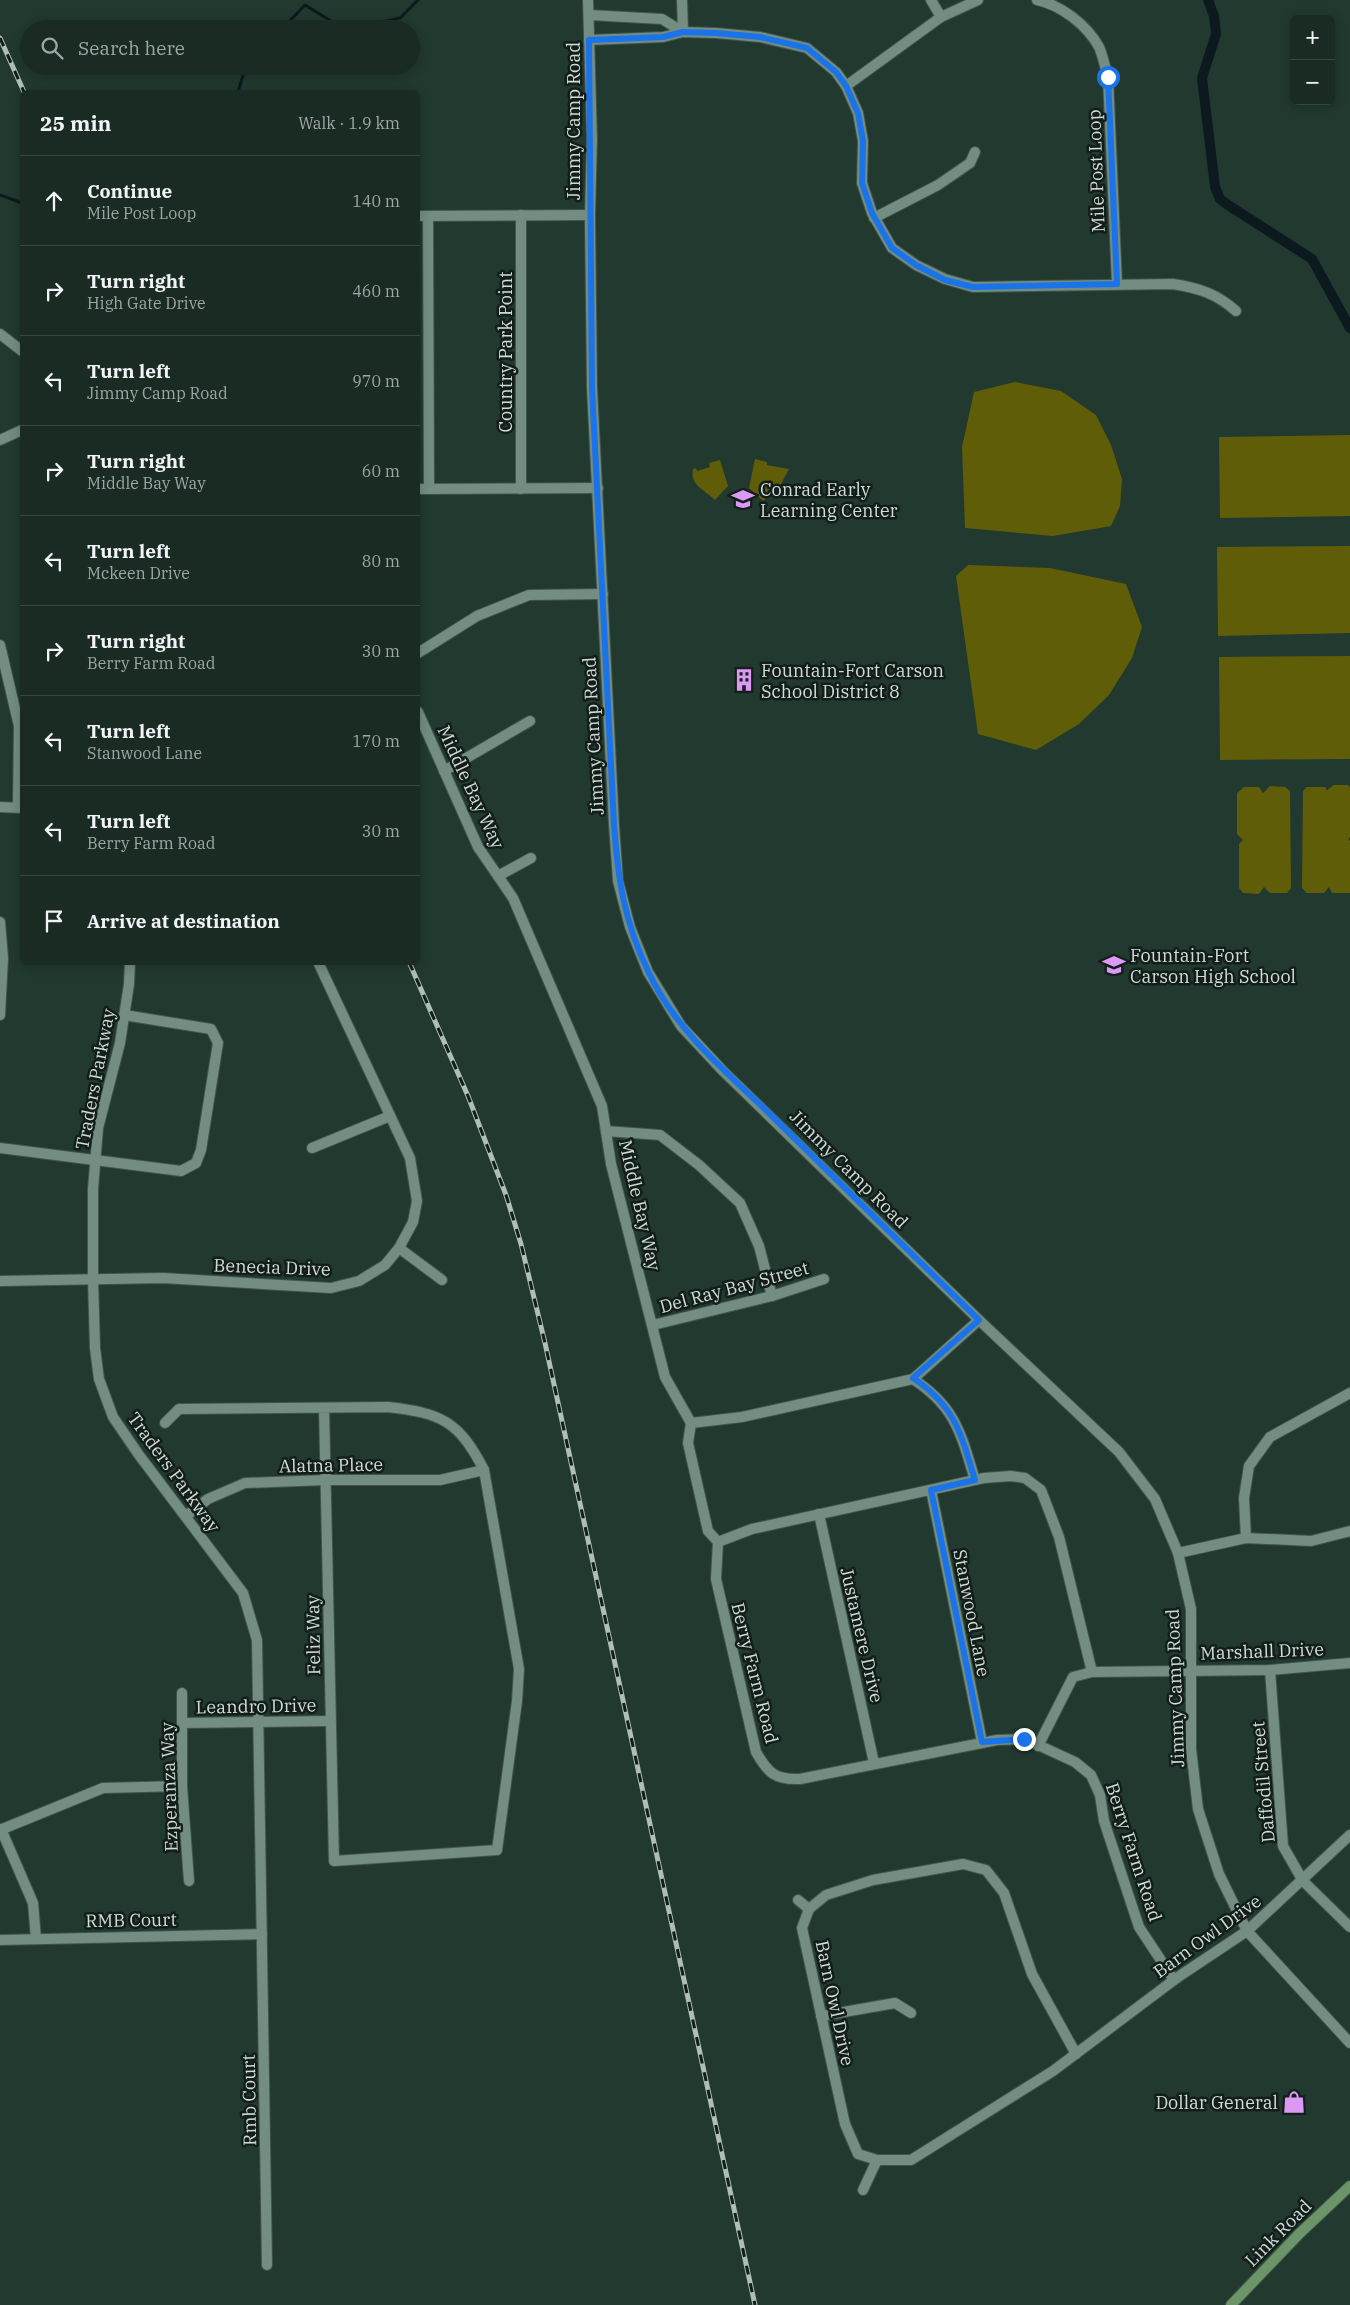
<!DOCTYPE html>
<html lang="en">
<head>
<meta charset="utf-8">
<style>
	:root { --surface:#192b23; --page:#263730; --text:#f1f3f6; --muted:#9fa7a6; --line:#374741 }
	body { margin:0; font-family:"IBM Plex Serif",serif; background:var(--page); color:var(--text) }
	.controls { position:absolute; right:15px; top:15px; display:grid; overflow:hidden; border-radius:8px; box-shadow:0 2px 12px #0003 }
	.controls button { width:45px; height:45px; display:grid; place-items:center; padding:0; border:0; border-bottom:1px solid var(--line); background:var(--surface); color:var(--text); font:25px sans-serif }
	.stop { position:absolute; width:15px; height:15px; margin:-11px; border:4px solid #1a73e8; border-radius:50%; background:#fff }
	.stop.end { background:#1a73e8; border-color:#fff; box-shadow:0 1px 5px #0008 }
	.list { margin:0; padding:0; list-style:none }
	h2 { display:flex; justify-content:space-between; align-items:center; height:65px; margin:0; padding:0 20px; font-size:21px }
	h2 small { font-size:16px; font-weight:400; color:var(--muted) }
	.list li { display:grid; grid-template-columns:32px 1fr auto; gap:15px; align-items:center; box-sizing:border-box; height:90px; padding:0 20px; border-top:1px solid var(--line) }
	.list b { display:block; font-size:19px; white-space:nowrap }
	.list p { margin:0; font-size:16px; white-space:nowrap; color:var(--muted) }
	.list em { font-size:16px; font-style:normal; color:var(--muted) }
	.icon { flex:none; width:28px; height:28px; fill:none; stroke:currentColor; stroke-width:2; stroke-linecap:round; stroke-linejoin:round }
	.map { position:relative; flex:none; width:1350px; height:2305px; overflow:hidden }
	.search { position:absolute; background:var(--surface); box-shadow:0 2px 12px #0003; left:20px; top:20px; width:400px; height:55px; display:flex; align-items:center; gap:12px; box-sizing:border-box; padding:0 18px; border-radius:28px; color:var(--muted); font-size:19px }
	.panel { position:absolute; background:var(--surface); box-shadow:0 2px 12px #0003; left:20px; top:90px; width:400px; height:875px; border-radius:8px }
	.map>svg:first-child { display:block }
</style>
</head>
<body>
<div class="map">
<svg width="1350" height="2305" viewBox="0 0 1350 2305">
	<rect width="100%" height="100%" fill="#21392f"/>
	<g fill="#605d09">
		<polygon points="1015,382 1061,391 1096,415 1111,445 1122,479 1120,506 1111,526 1053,536 965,528 962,447 974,392"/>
		<polygon points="1350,435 1350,516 1220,518 1219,437"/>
		<polygon points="755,459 767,462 767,465 789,469 779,488 763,501 749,488"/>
		<path d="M 720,460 L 728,486 L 715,500 C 704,489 690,486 693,469 L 696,468 L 697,471 L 710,467 L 709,463 Z"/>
		<polygon points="1350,546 1350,633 1218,636 1217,547"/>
		<polygon points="968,565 1050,568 1126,584 1142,627 1132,658 1109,695 1079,724 1036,750 978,734 956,576"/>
		<polygon points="1350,656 1350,759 1220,760 1219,657"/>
		<polygon points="1334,785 1348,785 1350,787 1350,837 1348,839 1350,841 1350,893 1332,893 1329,887 1324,893 1307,893 1302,888 1303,791 1307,787 1325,787 1327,790"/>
		<polygon points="1270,786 1285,787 1290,791 1291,888 1287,893 1270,893 1264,887 1259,894 1243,893 1239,888 1239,844 1243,840 1237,834 1237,793 1244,787 1259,787 1263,793"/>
	</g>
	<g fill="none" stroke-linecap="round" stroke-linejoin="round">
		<g stroke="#0c1a20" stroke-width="3">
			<polyline points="282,29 305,5 344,29"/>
			<polyline points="348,29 400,18 418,0"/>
			<polyline points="238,92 246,66"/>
			<polyline points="0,195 22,203"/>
		</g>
		<polyline stroke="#0c1a20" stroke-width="10" points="1208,0 1214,16 1216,34 1202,78 1215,187 1220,199 1228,205 1312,259 1350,328"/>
		<defs>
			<g id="minor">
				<polyline points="682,0 683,32"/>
				<polyline points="931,0 941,17"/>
				<path d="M 1037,0 C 1061,5 1087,25 1099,47 C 1103,56 1105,67 1108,77 L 1117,284"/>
				<polyline points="589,15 662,19 683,32"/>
				<path d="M 589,40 L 663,37 L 683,32 L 716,33 L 760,37 L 807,48 L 836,72 L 846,86 L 858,113 L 863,141 L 862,183 L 872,213 L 892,248 L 916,265 L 945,279 L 973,287 L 1173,284 C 1199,288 1217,294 1236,311"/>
				<polyline points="846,86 941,17 978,0"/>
				<polyline points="521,215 521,489"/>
				<polyline points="418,216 590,215"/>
				<polyline points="428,216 429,489"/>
				<polyline points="874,218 938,185 970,163 975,152"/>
				<polyline points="0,334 22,351"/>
				<polyline points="0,440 22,430"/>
				<polyline points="418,489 598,488"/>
				<polyline points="0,645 19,726 18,807"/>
				<polyline points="418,653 477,616 529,595 603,594"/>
				<polyline points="418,712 478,847 513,898 602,1106 611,1164 665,1377 691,1423 742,1417 913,1379 979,1320"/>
				<polyline points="444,771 530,721"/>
				<polyline points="0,807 22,808"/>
				<polyline points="498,876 531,858"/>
				<polyline points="0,922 3,958 0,1015"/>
				<polyline points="130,962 129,984 120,1043 98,1128 93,1189 93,1279 95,1348 99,1379 113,1417 139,1455 243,1593 257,1640 267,2265"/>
				<polyline points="606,1131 660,1135 699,1165 740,1203 759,1246 772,1296"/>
				<polyline points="0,1148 181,1171 196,1163 201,1150 218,1043 211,1029 124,1015"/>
				<polyline points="312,1148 390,1116"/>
				<polyline points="399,1248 442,1280"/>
				<polyline points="0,1281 163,1278 331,1288 359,1281 385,1265 399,1248 413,1222 417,1201 410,1158 318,962"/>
				<polyline points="653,1325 772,1296 824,1279"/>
				<path d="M 913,1379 C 956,1407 961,1434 975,1480"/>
				<path d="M 165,1423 L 179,1409 L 388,1407 C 441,1413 459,1421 484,1470 L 519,1669 L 517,1701 L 497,1850 L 334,1861 L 324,1408"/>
				<polyline points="691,1423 688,1443 708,1531 718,1542"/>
				<polyline points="931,1490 982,1742"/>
				<polyline points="819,1514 874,1763"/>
				<polyline points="186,1516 208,1499 245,1483 326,1480 440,1480 484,1470"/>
				<polyline points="1246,1538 1244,1498 1249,1466 1270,1437 1350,1393"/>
				<polyline points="1178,1553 1246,1538 1311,1541 1350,1531"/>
				<polyline points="1270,1670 1283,1846 1303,1881 1350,1927"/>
				<path d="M 1092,1672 L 1059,1537 L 1041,1490 L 1025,1478 L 1011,1476 L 984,1478 L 752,1529 L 718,1542 L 716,1579 L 756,1752 C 768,1773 775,1780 800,1779 L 997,1740 L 1025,1739 L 1075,1762 L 1091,1775 L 1100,1795 L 1104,1821 L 1139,1927 L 1174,1980"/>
				<polyline points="182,1693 182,1786 189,1881"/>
				<polyline points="183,1723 330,1721"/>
				<polyline points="1038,1746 1073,1677 1092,1672 1270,1670 1350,1663"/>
				<polyline points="1,1829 33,1903 36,1939"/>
				<polyline points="0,1830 103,1788 182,1786"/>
				<polyline points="798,1900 809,1909"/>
				<polyline points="0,1940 262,1934"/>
				<polyline points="821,2016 895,2003 911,2013"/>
				<polyline points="1076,2054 1032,1974 1004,1893 986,1870 963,1864 873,1880 826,1895 809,1909 802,1928 845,2124 858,2154 877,2160 911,2160 1053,2071 1174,1980 1181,1975 1247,1931 1350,1835"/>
				<polyline points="863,2190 877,2160"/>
			</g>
			<polyline id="tertiary" points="588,0 592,139 590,215 592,388 614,825 618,881 630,927 648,972 681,1026 723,1071 979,1320 1119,1452 1155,1499 1178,1553 1191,1609 1191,1749 1198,1809 1219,1874 1247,1931 1350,2043"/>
			<polyline id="secondary" points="1231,2305 1299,2234 1350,2186"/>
		</defs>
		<use href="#minor" stroke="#40554d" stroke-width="12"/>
		<use href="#tertiary" stroke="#40554d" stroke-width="12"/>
		<use href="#secondary" stroke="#40554d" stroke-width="12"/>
		<use href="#minor" stroke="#738d82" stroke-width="10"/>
		<use href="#tertiary" stroke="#738d82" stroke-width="10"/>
		<use href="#secondary" stroke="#6b9569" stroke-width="10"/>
		<defs>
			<g id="rail">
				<polyline points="0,38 24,92"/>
				<polyline points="409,962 468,1096 506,1195 521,1244 545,1343 755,2305"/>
			</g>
		</defs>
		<use href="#rail" stroke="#aebeb8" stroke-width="5"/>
		<use href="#rail" stroke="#131d19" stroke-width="3" stroke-dasharray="9" stroke-linecap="butt"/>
	</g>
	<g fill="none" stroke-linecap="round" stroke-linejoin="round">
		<path stroke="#1a73e8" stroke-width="6" d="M 1024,1739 L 982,1742 L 931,1490 L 975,1480 C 961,1434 956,1407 913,1378 L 979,1320 C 913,1255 846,1189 780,1124 C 732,1076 677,1034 648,971 C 624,921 618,879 614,825 L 592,388 L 589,40 L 663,37 L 683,32 L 716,33 L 760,37 L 807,48 L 836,72 L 846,86 L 858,113 L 863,141 L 862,183 L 872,213 L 892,248 L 916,265 L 945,280 L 973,287 L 1117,284 L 1108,77"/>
	</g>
	<defs>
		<symbol id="school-bare" viewBox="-9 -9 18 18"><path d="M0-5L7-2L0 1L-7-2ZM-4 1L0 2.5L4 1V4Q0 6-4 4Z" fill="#db99f5" stroke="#131d19" stroke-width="2.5" paint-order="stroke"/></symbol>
		<symbol id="building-bare" viewBox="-9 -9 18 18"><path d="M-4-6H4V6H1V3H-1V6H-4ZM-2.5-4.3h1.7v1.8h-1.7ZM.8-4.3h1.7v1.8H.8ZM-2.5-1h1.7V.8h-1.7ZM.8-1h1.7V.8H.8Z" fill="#db99f5" stroke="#131d19" stroke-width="2.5" paint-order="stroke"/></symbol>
		<symbol id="shop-bare" viewBox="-9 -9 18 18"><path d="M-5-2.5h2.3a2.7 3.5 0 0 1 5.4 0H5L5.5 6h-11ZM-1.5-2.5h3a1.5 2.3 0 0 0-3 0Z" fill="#db99f5" stroke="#131d19" stroke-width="2.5" paint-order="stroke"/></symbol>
	</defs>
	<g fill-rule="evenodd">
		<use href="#school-bare" x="727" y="483" width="32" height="32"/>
		<use href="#building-bare" x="728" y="664" width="32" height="32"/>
		<use href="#school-bare" x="1098" y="949" width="32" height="32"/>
		<use href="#shop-bare" x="1278" y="2086" width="32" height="32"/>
	</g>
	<g text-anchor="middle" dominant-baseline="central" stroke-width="5" stroke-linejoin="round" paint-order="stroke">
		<g font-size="18" fill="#cfddd7" stroke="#131d19">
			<text transform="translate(573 121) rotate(-90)">Jimmy Camp Road</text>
			<text transform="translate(1096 171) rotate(-92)">Mile Post Loop</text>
			<text transform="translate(505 352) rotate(-90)">Country Park Point</text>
			<text transform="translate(593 736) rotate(-93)">Jimmy Camp Road</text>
			<text transform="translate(471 787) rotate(65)">Middle Bay Way</text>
			<text transform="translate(95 1079) rotate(-79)">Traders Parkway</text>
			<text transform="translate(849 1169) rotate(45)">Jimmy Camp Road</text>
			<text transform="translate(640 1205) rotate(77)">Middle Bay Way</text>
			<text transform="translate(272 1267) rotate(2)">Benecia Drive</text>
			<text transform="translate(734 1287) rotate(-15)">Del Ray Bay Street</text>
			<text transform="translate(331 1465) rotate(-1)">Alatna Place</text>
			<text transform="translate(174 1472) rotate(54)">Traders Parkway</text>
			<text transform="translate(972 1613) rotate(79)">Stanwood Lane</text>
			<text transform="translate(313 1635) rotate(-91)">Feliz Way</text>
			<text transform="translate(862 1635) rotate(77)">Justamere Drive</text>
			<text transform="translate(1262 1651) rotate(-2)">Marshall Drive</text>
			<text transform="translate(755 1673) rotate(76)">Berry Farm Road</text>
			<text transform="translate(1175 1688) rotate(-92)">Jimmy Camp Road</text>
			<text transform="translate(256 1706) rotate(-1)">Leandro Drive</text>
			<text transform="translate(1263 1782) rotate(-95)">Daffodil Street</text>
			<text transform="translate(169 1787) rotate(-92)">Ezperanza Way</text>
			<text transform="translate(1134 1852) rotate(72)">Berry Farm Road</text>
			<text transform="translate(131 1920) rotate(-1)">RMB Court</text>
			<text transform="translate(1207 1936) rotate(-36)">Barn Owl Drive</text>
			<text transform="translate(835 2003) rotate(78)">Barn Owl Drive</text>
			<text transform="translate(249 2100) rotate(-91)">Rmb Court</text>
			<text transform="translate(1278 2233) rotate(-45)">Link Road</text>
		</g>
		<g font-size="18" fill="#cfddd7" stroke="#131d19" text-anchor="start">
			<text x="760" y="489">Conrad Early<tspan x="760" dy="21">Learning Center</tspan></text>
			<text x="761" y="670">Fountain-Fort Carson<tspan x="761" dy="21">School District 8</tspan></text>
			<text x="1130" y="955">Fountain-Fort<tspan x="1130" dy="21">Carson High School</tspan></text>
			<text x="1278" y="2102" text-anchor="end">Dollar General</text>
		</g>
	</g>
</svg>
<div class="controls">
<button>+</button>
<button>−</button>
</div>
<div class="stop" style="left:1108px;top:77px"></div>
<div class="stop end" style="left:1024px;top:1739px"></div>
<div class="search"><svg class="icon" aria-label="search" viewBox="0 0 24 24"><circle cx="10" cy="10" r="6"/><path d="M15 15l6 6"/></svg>Search here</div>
<section class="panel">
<h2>25 min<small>Walk · 1.9 km</small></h2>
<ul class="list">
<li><svg class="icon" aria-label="ahead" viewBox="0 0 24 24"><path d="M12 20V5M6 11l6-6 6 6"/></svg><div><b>Continue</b><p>Mile Post Loop</p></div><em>140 m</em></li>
<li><svg class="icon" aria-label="right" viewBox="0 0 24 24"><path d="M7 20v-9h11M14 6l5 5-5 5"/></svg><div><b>Turn right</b><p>High Gate Drive</p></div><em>460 m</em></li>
<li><svg class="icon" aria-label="left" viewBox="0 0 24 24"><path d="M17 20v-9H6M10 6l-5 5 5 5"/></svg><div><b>Turn left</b><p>Jimmy Camp Road</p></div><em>970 m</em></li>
<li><svg class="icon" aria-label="right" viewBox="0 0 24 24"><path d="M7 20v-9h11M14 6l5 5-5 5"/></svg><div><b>Turn right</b><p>Middle Bay Way</p></div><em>60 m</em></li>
<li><svg class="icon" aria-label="left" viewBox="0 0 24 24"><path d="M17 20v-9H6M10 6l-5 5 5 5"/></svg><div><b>Turn left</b><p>Mckeen Drive</p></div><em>80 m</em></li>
<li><svg class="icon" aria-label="right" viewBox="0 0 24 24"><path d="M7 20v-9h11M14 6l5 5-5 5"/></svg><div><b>Turn right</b><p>Berry Farm Road</p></div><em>30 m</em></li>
<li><svg class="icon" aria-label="left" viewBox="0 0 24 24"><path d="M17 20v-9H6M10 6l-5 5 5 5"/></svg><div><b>Turn left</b><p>Stanwood Lane</p></div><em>170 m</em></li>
<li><svg class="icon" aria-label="left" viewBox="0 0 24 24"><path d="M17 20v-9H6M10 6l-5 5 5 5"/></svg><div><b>Turn left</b><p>Berry Farm Road</p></div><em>30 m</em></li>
<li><svg class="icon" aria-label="arrive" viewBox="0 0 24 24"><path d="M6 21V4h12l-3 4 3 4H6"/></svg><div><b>Arrive at destination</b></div></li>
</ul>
</section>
</div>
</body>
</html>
